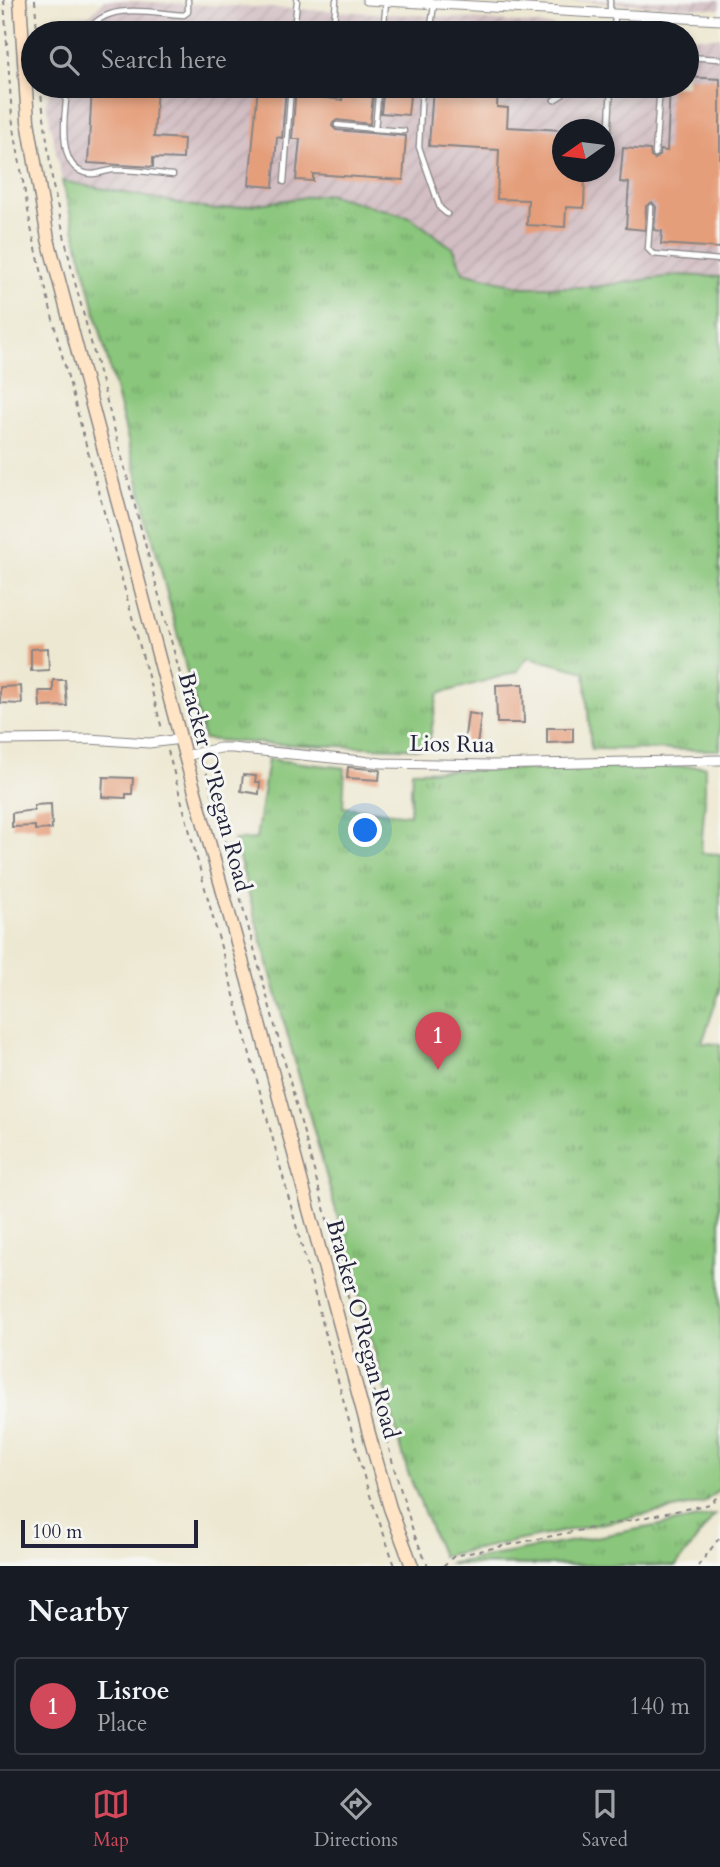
<!DOCTYPE html>
<html lang="en">
<head>
<meta charset="utf-8">
<style>
	:root { --surface:#171b24; --page:#242831; --text:#f1f3f6; --muted:#9ea1a6; --line:#363941; --accent:#d1495b }
	body { margin:0; font-family:Cardo,serif; background:var(--page); color:var(--text) }
	.compass { position:absolute; left:552px; top:119px; width:63px; height:63px; border-radius:50%; background:var(--surface); box-shadow:0 4px 10px #0003; rotate:256deg }
	.scale { position:absolute; left:21px; bottom:18px; width:177px; box-sizing:border-box; padding-left:7px; border:4px solid #22223b; border-top:0; font-size:19px; line-height:24px; white-space:nowrap; color:#22223b; -webkit-text-stroke:5px #f6f6f2; paint-order:stroke }
	.you { position:absolute; left:366px; top:831px; width:24px; height:24px; margin:-18px; border:5px solid #fff; border-radius:50%; background:#1a73e8; box-shadow:0 0 0 10px #1a73e833 }
	.badge { display:grid; place-items:center; width:46px; height:46px; border-radius:50%; background:var(--accent); color:#fff; font-size:23px; font-weight:700 }
	.pin { position:absolute; translate:-50% -58px; filter:drop-shadow(0 2px 4px #0008) }
	.pin::after { content:''; position:absolute; top:37px; width:24px; height:21px; background:inherit; clip-path:polygon(0 0,100% 0,50% 100%) }
	.list { margin:0; padding:0; list-style:none }
	h2 { display:flex; justify-content:space-between; align-items:center; height:91px; margin:0; padding:0 28px; font-size:30px }
	h2 small { font-size:23px; font-weight:400; color:var(--muted) }
	.list li { display:grid; grid-template-columns:46px 1fr auto; gap:21px; align-items:center; box-sizing:border-box; height:98px; margin:0 14px 14px; padding:0 14px; border:2px solid var(--line); border-radius:7px }
	.list b { display:block; font-size:26px; white-space:nowrap }
	.list p { margin:0; font-size:23px; white-space:nowrap; color:var(--muted) }
	.list em { font-size:23px; font-style:normal; color:var(--muted) }
	.icon { flex:none; width:38px; height:38px; fill:none; stroke:currentColor; stroke-width:2; stroke-linecap:round; stroke-linejoin:round }
	.map { position:relative; flex:none; width:720px; height:1566px; overflow:hidden }
	.search { position:absolute; background:var(--surface); box-shadow:0 4px 10px #0003; left:21px; right:21px; top:21px; height:77px; display:flex; align-items:center; gap:18px; box-sizing:border-box; padding:0 24px; border-radius:38px; color:var(--muted); font-size:26px }
	.sheet { height:203px; background:var(--surface) }
	nav { display:flex; justify-content:space-around; align-items:center; box-sizing:border-box; height:98px; border-top:2px solid var(--line); background:var(--surface); font-size:19px; color:var(--muted) }
	nav a { display:grid; justify-items:center; gap:4px }
	nav .on { color:var(--accent) }
	.map>svg:first-child { display:block }
</style>
</head>
<body>
<div class="map">
<svg width="720" height="1566" viewBox="0 0 720 1566">
	<defs>
		<pattern id="industrial-furrows" width="10" height="10" patternUnits="userSpaceOnUse" patternTransform="scale(1.75)"><rect width="10" height="10" fill="#d2bec3"/><path d="M-1 1l2-2M0 10L10 0M9 11l2-2" fill="none" stroke="#b4a3a8"/></pattern>
		<pattern id="grass-tufts" width="24" height="20" patternUnits="userSpaceOnUse" patternTransform="scale(1.75)"><rect width="24" height="20" fill="#8ac67c"/><path d="M3 7l-1-3M5 7V3M7 7l1-3M15 17l-1-3M17 17v-4M19 17l1-3" fill="none" stroke="#70a067"/></pattern>
	</defs>
	<rect width="100%" height="100%" fill="#f6f6f2"/>
	<filter id="ink" filterUnits="userSpaceOnUse"><feTurbulence type="fractalNoise" baseFrequency=".0143" numOctaves="2"/><feDisplacementMap in="SourceGraphic" scale="14" xChannelSelector="R" yChannelSelector="G"/><feConvolveMatrix kernelMatrix="1 2 1 2 8 2 1 2 1" color-interpolation-filters="sRGB"/></filter>
	<filter id="wash" filterUnits="userSpaceOnUse"><feTurbulence type="fractalNoise" baseFrequency=".00686" numOctaves="4" result="noise"/><feDisplacementMap in="SourceGraphic" scale="28" xChannelSelector="R" yChannelSelector="G"/><feGaussianBlur stdDeviation="1.57" result="paint"/><feColorMatrix in="noise" values="0 0 0 0 0 0 0 0 0 0 0 0 0 0 0 0 0 1.4 0 .05"/><feComposite in="paint" operator="in"/></filter>
	<g filter="url(#wash)">
		<rect width="100%" height="100%" fill="#ede8d1"/>
		<g fill="url(#industrial-furrows)" fill-rule="evenodd">
			<polygon points="105,0 423,15 640,33 65,33 67,16 90,15"/>
			<polygon points="559,0 720,0 720,9"/>
			<path d="M 687,37 L 720,37 L 720,277 L 679,275 L 594,287 L 523,287 L 462,272 L 454,249 L 410,217 L 327,194 L 215,210 L 62,181 L 46,103 L 52,86 L 687,86 ZM 562,130 L 604,130 L 604,172 L 562,172 Z"/>
		</g>
		<g fill="url(#grass-tufts)" stroke="#56745c" stroke-width="2">
			<polygon points="62,181 215,210 327,194 410,217 454,249 463,272 523,287 594,287 679,275 720,277 720,750 591,749 585,672 528,657 517,672 438,694 428,749 270,744 204,739"/>
			<polygon points="268,759 345,768 343,807 410,815 412,771 705,766 705,799 701,853 720,854 720,990 702,1043 720,1044 720,1489 703,1503 442,1556 408,1473 234,840 256,839"/>
			<polygon points="715,1515 676,1566 448,1564"/>
		</g>
		<g id="blocks">
			<g fill="#e59e7a">
				<polygon points="687,77 720,79 720,248 661,244 662,231 654,230 656,207 652,202 646,206 645,230 626,228 629,183 620,182 623,148 650,150 651,157 655,159 659,156 660,150 667,151 670,86 687,86"/>
				<polygon points="92,86 157,86 154,137 184,139 183,159 153,158 153,167 88,163"/>
				<polygon points="258,86 286,86 282,138 277,137 273,187 249,185"/>
				<polygon points="296,86 321,86 320,97 342,100 344,86 374,86 370,124 337,120 333,123 332,126 336,130 406,136 403,180 313,174 313,181 296,180 300,139 292,139"/>
				<polygon points="384,86 411,86 408,115 381,113"/>
				<polygon points="433,86 498,86 497,107 508,108 507,127 563,130 563,172 585,172 584,208 566,207 565,227 527,225 528,200 497,199 499,150 429,146"/>
				<polygon points="48,648 49,670 31,671 31,649"/>
				<polygon points="53,680 65,680 67,706 40,707 39,691 53,691"/>
				<polygon points="523,684 524,723 497,723 496,685"/>
				<polygon points="21,686 22,704 0,703 0,687"/>
				<polygon points="468,713 481,715 477,746 464,744"/>
				<polygon points="547,728 573,728 573,742 547,743"/>
				<polygon points="348,767 380,770 379,780 347,778"/>
				<polygon points="243,775 256,776 255,782 260,782 259,794 241,791"/>
				<polygon points="103,777 133,778 132,794 126,794 126,798 102,797"/>
				<polygon points="51,804 52,829 35,830 35,826 12,827 12,813 34,810 34,805"/>
			</g>
		</g>
	</g>
	<g filter="url(#ink)">
		<use href="#blocks" fill-opacity="0" stroke="#888586" stroke-width="2"/>
		<g fill="none" stroke-linecap="round" stroke-linejoin="round">
			<defs>
				<g id="lane">
					<polyline points="610,13 610,0"/>
					<path d="M 87,33 C 105,0 152,13 184,15 L 188,12 L 188,0"/>
					<polyline points="294,33 297,0"/>
					<polyline points="333,33 336,0"/>
					<polyline points="383,33 386,2"/>
					<polyline points="430,33 434,5"/>
					<polyline points="614,33 615,14"/>
					<polyline points="662,33 663,17"/>
					<polyline points="687,57 720,59"/>
					<path d="M 68,86 C 65,107 56,162 82,172 C 94,177 102,171 113,170 C 133,169 154,173 173,175"/>
					<polyline points="422,86 419,147 440,208 447,214"/>
					<polyline points="329,92 329,86"/>
					<polyline points="554,100 562,95 569,86"/>
					<polyline points="337,125 375,129 379,86"/>
					<polyline points="375,129 404,131"/>
					<polyline points="608,142 611,86"/>
					<polyline points="655,154 660,86"/>
					<polyline points="284,182 291,86"/>
					<polyline points="651,207 648,249 653,254 720,260"/>
				</g>
				<g id="street">
					<polyline points="367,0 720,20"/>
					<polyline points="0,740 89,739 149,743 181,739"/>
					<polyline points="185,756 220,748 232,748 382,763 491,765 720,760"/>
				</g>
				<polyline id="secondary" points="20,0 28,121 48,239 185,756 247,978 372,1445 390,1508 412,1566"/>
			</defs>
			<use href="#lane" stroke="#888586" stroke-width="7"/>
			<use href="#street" stroke="#888586" stroke-width="11"/>
			<use href="#secondary" stroke="#888586" stroke-width="15"/>
			<g stroke="#888586" stroke-width="2" stroke-dasharray="5 5" stroke-linecap="butt">
				<polyline points="4,0 12,117 31,228 57,336 162,729"/>
				<polyline points="35,0 37,33"/>
				<polyline points="40,86 53,186 73,275 198,741"/>
				<polyline points="168,751 366,1484 395,1566"/>
				<polyline points="204,763 395,1471 414,1534 428,1566"/>
				<polyline points="443,1566 454,1556 710,1504 720,1494"/>
				<polyline points="698,1566 720,1537"/>
			</g>
			<use href="#lane" stroke="#fff" stroke-width="4.5"/>
			<use href="#street" stroke="#fff" stroke-width="9"/>
			<use href="#secondary" stroke="#ffe4c6" stroke-width="12"/>
		</g>
	</g>
	<g text-anchor="middle" dominant-baseline="central" stroke-width="6" stroke-linejoin="round" paint-order="stroke">
		<g font-size="23" fill="#22223b" stroke="#f6f6f2">
			<text transform="translate(452 744) rotate(1)">Lios Rua</text>
			<text transform="translate(215 782) rotate(75)">Bracker O'Regan Road</text>
			<text transform="translate(363 1329) rotate(75)">Bracker O'Regan Road</text>
		</g>
	</g>
</svg>
<svg class="compass" viewBox="-18 -18 36 36"><path d="M0-13l5 13h-10z" fill="#e53935"/><path d="M0 13l5-13h-10z" fill="#9ea1a6"/></svg>
<div class="scale">100 m</div>
<div class="you"></div>
<div class="pin badge" style="left:438px;top:1070px">1</div>
<div class="search"><svg class="icon" aria-label="search" viewBox="0 0 24 24"><circle cx="10" cy="10" r="6"/><path d="M15 15l6 6"/></svg>Search here</div>
</div>
<section class="sheet">
<h2>Nearby<small></small></h2>
<ul class="list">
<li><span class="badge">1</span><div><b>Lisroe</b><p>Place</p></div><em>140 m</em></li>
</ul>
</section>
<nav>
<a class="on"><svg class="icon" aria-label="map" viewBox="0 0 24 24"><path d="M3 6l6-2 6 2 6-2v14l-6 2-6-2-6 2zM9 4v14M15 6v14"/></svg>Map</a>
<a><svg class="icon" aria-label="directions" viewBox="0 0 24 24"><path d="M12 3l9 9-9 9-9-9zM9 14v-3h6M13 9l2 2-2 2"/></svg>Directions</a>
<a><svg class="icon" aria-label="saved" viewBox="0 0 24 24"><path d="M7 4h10v16l-5-4-5 4z"/></svg>Saved</a>
</nav>
</body>
</html>
